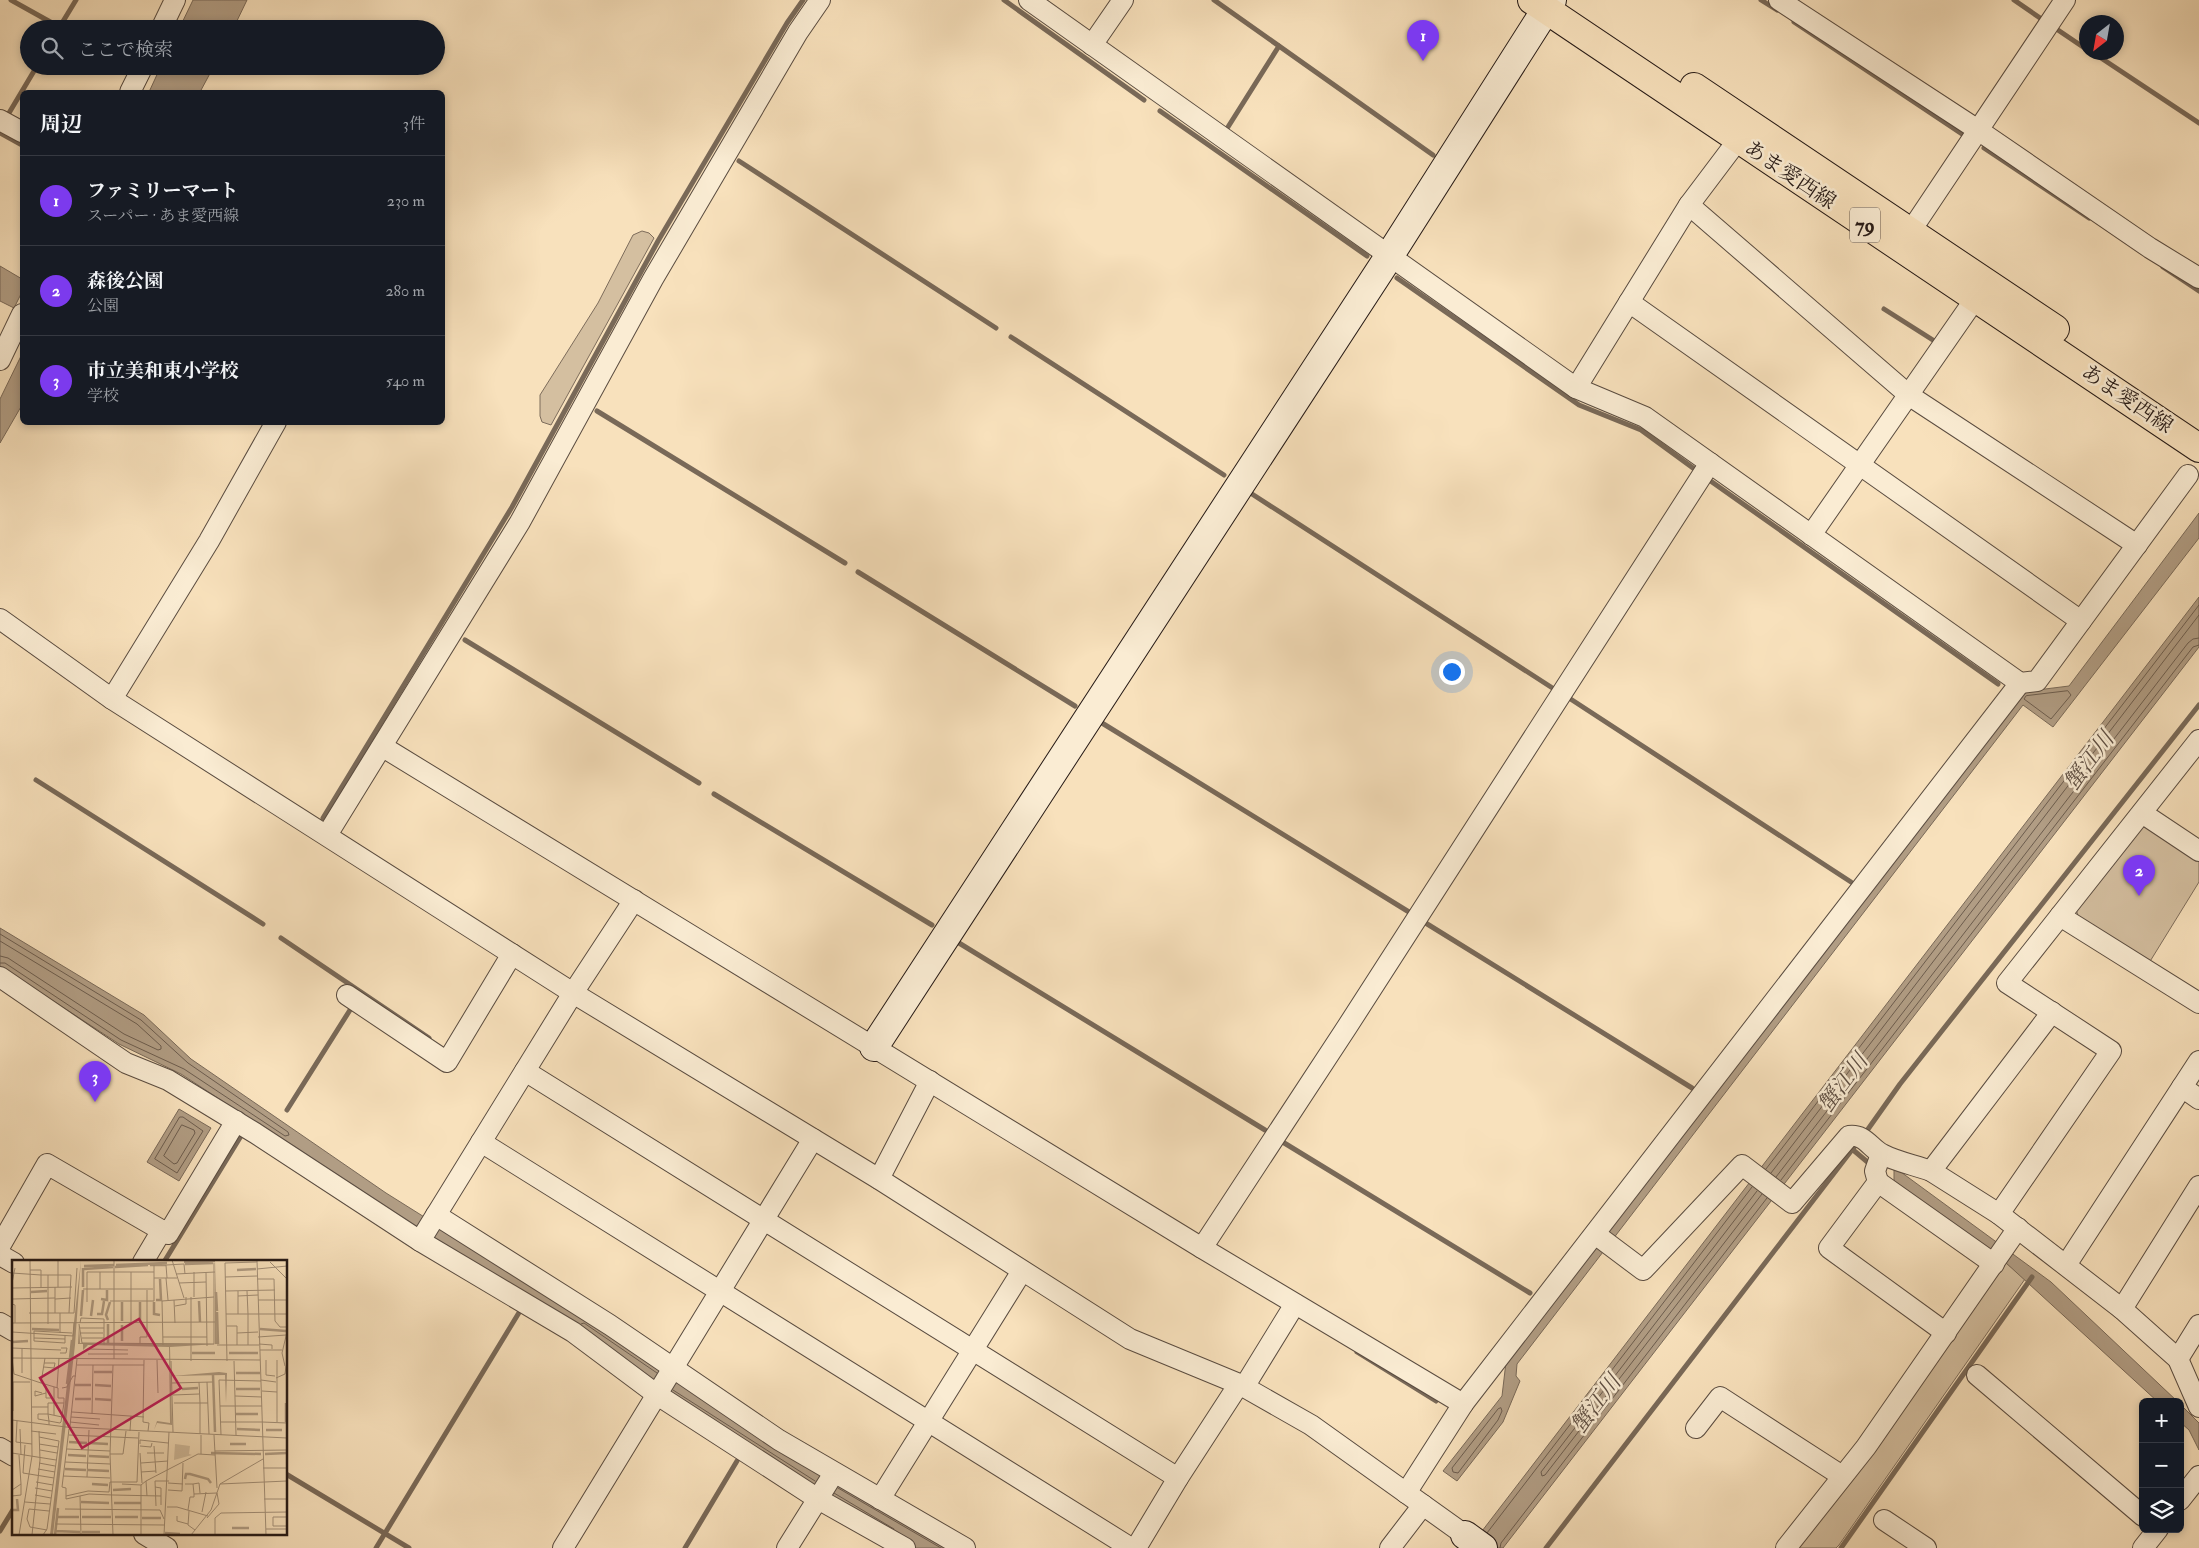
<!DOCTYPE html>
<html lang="ja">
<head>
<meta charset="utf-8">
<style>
	:root { --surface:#171b24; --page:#242831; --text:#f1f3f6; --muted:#9ea1a6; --line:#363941; --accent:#7c3aed }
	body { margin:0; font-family:"IM FELL Double Pica","Noto Serif JP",serif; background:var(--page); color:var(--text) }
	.controls { position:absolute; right:15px; bottom:15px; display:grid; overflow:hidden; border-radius:8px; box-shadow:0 2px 8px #0003 }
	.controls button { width:45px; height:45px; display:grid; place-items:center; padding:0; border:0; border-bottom:1px solid var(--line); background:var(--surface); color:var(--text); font:25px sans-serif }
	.compass { position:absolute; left:2079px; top:15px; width:45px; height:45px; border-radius:50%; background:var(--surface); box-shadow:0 2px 8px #0003; rotate:211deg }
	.you { position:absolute; left:1451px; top:671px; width:18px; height:18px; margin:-12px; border:4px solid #fff; border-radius:50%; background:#1a73e8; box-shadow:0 0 0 8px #1a73e833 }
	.badge { display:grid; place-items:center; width:32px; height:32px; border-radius:50%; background:var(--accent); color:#fff; font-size:16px; font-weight:700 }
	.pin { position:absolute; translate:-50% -41px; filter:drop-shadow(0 1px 2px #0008) }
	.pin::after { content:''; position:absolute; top:26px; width:18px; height:15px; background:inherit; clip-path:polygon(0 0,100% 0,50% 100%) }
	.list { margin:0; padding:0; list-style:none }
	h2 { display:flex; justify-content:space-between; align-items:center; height:65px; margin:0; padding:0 20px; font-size:21px }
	h2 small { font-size:16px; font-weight:400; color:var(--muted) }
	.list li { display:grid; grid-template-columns:32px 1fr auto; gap:15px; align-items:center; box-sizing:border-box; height:90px; padding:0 20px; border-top:1px solid var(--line) }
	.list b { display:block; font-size:19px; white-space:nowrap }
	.list p { margin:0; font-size:16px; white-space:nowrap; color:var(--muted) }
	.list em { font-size:16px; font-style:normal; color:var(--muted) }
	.icon { flex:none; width:28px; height:28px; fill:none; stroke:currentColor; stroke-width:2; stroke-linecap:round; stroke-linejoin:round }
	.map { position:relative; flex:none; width:2199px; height:1548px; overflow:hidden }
	.search { position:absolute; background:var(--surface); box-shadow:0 2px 8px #0003; left:20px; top:20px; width:425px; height:55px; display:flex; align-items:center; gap:12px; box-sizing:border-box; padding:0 18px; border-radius:28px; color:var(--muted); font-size:19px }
	.panel { position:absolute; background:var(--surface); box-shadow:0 2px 8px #0003; left:20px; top:90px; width:425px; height:335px; border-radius:8px }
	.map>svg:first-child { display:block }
</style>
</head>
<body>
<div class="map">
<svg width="2199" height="1548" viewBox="0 0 2199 1548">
	<rect width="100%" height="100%" fill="#f8e1bc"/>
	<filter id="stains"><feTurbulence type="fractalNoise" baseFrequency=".004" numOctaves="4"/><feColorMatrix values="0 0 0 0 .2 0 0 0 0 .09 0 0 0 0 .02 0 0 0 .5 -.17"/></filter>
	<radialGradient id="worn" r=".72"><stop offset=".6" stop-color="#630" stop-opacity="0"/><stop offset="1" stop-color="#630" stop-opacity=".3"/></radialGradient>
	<g fill="#d4bfa0" stroke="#7d6c5b">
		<polygon points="642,231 649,233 654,238 551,425 542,422 540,416 540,395 598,303 633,235"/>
		<polygon points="2140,826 2146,826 2199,861 2199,882 2149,963 2079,919 2076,909"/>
		<polygon points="2005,1262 2025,1279 1839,1545 1836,1548 1794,1548"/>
	</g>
	<g fill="#b19d84" stroke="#796958">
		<polygon points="193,0 247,0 233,29 179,29"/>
		<polygon points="161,66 214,66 200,92 149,92"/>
		<polygon points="0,266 22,279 22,292 14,308 0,301"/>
		<polygon points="22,354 22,405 0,443 0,399"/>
		<polygon points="2199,513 2199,538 2053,727 2023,705 1517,1364 1516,1376 1520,1381 1503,1422 1457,1481 1443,1471 1502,1396 1506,1362 2021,692 2069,686"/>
		<polygon points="2199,597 2199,647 1503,1548 1469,1548"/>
		<polygon points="0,928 144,1015 191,1059 386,1193 952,1548 916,1548 828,1496 181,1074 119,1044 0,966"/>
		<polygon points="179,1109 211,1128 179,1181 147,1162"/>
		<polygon points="1894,1167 2051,1282 2178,1402 2158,1402 2005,1262 1894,1181"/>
		<polygon points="2180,1404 2199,1423 2199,1450 2189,1430 2180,1422"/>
	</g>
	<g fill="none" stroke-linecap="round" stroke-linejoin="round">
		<g stroke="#6c5c4d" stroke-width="1">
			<polygon points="2068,691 2071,695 2051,719 2024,699 2026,696"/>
			<polyline points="0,934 141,1020 188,1063 288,1132 289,1135 285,1136 184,1069 121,1040 5,963 0,963"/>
			<polyline points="0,941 137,1024 161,1046 161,1049 158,1050 124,1034 8,958 0,956"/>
			<polygon points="180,1117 183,1117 203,1131 177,1173 155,1159"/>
			<polygon points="182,1125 194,1130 195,1133 177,1163 174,1164 164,1156"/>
			<polyline points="1766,1169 2199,605"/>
			<polyline points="1771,1173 2199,615"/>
			<polyline points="1776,1177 2188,643 2193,639 2199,638"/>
			<polyline points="1781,1180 2193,647 2199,645"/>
			<polyline points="1757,1191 1541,1472 1542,1476 1545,1475 1762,1194"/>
			<polyline points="581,1324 584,1323 657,1373"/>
			<polyline points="673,1390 815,1481"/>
			<polygon points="1501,1408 1502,1411 1498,1420 1458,1473 1453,1472 1452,1468 1498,1409"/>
			<polyline points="838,1488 941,1548"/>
			<polyline points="834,1493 894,1529"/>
			<polyline points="1487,1533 1752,1187"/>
			<polyline points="1500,1548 1501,1543 1767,1198"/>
		</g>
		<g stroke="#796958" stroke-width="5">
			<polyline points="11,0 63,29"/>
			<polyline points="1004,0 1144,100"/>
			<polyline points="1214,0 1433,155"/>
			<polyline points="1761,0 1777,10"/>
			<polyline points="2014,0 2043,20"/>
			<polyline points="1794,22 1962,134"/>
			<polyline points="59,28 76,0"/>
			<polyline points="2055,28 2086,49"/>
			<polyline points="2092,52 2199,123"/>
			<polyline points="1160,111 1367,256"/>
			<polyline points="9,113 37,66"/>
			<polyline points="1228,127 1279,46"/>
			<polyline points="0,133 22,145"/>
			<polyline points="1984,148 2089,218"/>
			<polyline points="739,161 996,328"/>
			<polyline points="2163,267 2199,291"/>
			<polyline points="1397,278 1579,405 1641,430 1693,468"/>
			<polyline points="1884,309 1936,342"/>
			<polyline points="1011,337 1224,475"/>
			<polyline points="597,411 845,563"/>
			<polyline points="1712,482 1998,684"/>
			<polyline points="1252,494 1554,689"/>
			<polyline points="858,572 1075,706"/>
			<polyline points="465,640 699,783"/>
			<polyline points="1569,698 1851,882"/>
			<polyline points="1102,723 1409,912"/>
			<polyline points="36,780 263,924"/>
			<polyline points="714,794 932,925"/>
			<polyline points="323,818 512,507 658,241 787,23 803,0"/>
			<polyline points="1424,922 1692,1088"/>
			<polyline points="281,938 429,1038"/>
			<polyline points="959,943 1265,1130"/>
			<polyline points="287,1110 350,1010"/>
			<polyline points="1866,1132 1900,1084 2199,705"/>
			<polyline points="1281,1141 1530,1293"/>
			<polyline points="1852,1149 1871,1165"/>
			<polyline points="164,1262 241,1136"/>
			<polyline points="1357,1352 1436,1401"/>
			<polyline points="286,1474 409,1548"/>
			<polyline points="0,1531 14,1508"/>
			<polyline points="376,1548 520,1311"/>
			<polyline points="685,1548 737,1461"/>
			<polyline points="1546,1548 1858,1142"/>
			<polyline points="1841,1548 2032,1277"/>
		</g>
		<defs>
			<g id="street">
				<polyline points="1029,0 1576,388 1645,417 2020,683 2037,681 2188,475"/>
				<polyline points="1779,0 1978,130 2150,248 2199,278"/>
				<polyline points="161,29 175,0"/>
				<polyline points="1092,45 1123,0"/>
				<polyline points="130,92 143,66"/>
				<polyline points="0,120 22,132"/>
				<polyline points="1689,205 1910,396 2137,545"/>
				<polyline points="1910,232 2065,0"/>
				<polyline points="1629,302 2081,621"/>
				<polyline points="0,360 22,314"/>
				<polyline points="1576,388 1689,205 1738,140"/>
				<polyline points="1811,535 1975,299"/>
				<polyline points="0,619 112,699 573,993 879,1179 1130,1339 1239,1384 1311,1425 1465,1535"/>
				<polyline points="112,699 209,541 276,422"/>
				<polyline points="2199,740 2060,916 2199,1003"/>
				<polyline points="383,747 1202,1248 1463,1404"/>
				<polyline points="2142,813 2199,851"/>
				<polyline points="327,835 520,522 653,279 798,32 820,0"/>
				<polyline points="2060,916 2007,983 2111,1051 1999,1214 2122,1309 2178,1359 2199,1407"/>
				<polyline points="0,977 126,1063 168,1080 255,1133 420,1241 573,1332 656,1394 818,1499 905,1548"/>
				<polyline points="347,995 447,1062 512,954"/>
				<polyline points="525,1071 1178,1478"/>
				<polyline points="2182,1087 2199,1099"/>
				<polyline points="481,1142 1131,1548"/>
				<polyline points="1881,1154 1875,1171 1878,1182 1829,1248 1946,1333"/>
				<polyline points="879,1179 930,1081"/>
				<polyline points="1878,1182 1994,1264"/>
				<polyline points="1999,1214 1931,1171 2052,1012"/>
				<polyline points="436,1215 610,1325 779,1440 965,1548"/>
				<path d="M 1595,1234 L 1643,1270 L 1742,1165 L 1792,1203 L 1849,1136 C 1865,1134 1870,1148 1882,1154 C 1897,1162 1915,1165 1931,1171"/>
				<polyline points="420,1241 573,993 634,900"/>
				<polyline points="0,1246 47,1164 168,1234 236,1121"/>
				<polyline points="1202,1248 1347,1027 1710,463"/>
				<polyline points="0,1255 14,1263"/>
				<polyline points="143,1262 162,1230"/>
				<polyline points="2066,1265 2199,1061"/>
				<polyline points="2122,1309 2199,1186"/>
				<polyline points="0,1323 14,1331"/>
				<polyline points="2178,1359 2199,1325"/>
				<polyline points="1977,1375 2143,1516"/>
				<polyline points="1244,1387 1295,1304"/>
				<polyline points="1696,1428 1720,1397 1842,1476"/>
				<polyline points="0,1448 14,1456"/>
				<polyline points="1406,1493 1463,1404 2020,683"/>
				<polyline points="880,1499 1022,1271"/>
				<polyline points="2180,1500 2199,1476"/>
				<polyline points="1884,1520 1926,1548"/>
				<polyline points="144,1534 167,1548"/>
				<polyline points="563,1548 813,1139"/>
				<polyline points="787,1548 834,1473"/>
				<polyline points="1136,1548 1178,1478 1239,1384"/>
				<polyline points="1390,1548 1423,1505"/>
				<polyline points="1786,1548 1866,1447 2018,1228"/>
				<polyline points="2143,1548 2158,1529"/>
			</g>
			<g id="secondary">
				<polyline points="874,1047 1390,255 1552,0"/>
				<polyline points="1465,1535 1483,1548"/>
			</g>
			<g id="primary">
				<polyline points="1532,0 2199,448"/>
				<polyline points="1694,87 2055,329"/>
			</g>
		</defs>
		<use href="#street" stroke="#5a4c40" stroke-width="22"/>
		<use href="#secondary" stroke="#261a16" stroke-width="30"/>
		<use href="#primary" stroke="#261a16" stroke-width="30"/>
		<use href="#street" stroke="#faecd3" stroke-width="20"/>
		<use href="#secondary" stroke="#faecd3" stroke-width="28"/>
		<use href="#primary" stroke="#f8e1bc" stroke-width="28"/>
	</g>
	<g text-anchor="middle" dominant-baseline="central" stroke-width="5" stroke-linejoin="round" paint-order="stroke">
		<rect fill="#faecd3" stroke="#66594f" stroke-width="1" x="1850" y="207.5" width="30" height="35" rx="4"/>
		<g font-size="20" font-weight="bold" fill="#261a16">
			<text x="1865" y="225">79</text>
		</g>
		<g font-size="21" fill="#261a16" stroke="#faecd3">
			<text transform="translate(1790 175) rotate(34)">あま愛西線</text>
			<text transform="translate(2127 399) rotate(34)">あま愛西線</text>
		</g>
		<g font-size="22" font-style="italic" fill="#5e4e42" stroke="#faecd3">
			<text transform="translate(2089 761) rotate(-53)">蟹江川</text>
			<text transform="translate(1843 1083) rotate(-53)">蟹江川</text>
			<text transform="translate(1596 1404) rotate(-53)">蟹江川</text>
		</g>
	</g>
	<g transform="translate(12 1260)">
		<rect width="275" height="275" fill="#f8e1bc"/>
		<path d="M 163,184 L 178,186 L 177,194 L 180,195 L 162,200 Z" fill="#d4bfa0"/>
		<path d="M 69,0 L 63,85 L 41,275 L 38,275 ZM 203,0 L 205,84 L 158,87 L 160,165 L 145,163 L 142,170 L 145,161 L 158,163 L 157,87 L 76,85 L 71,90 L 71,84 L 66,84 L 67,64 L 68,83 L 203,84 ZM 207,112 L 215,113 L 214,143 L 213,115 L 160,116 Z" fill="#b19d84"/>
		<path fill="none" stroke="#b19d84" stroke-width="2.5" d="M 172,2 L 203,1M 173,4 L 201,3M 104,5 L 155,3M 138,5 L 154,5M 72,6 L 102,5M 103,7 L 136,5M 72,9 L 101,7M 225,10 L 244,9M 71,27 L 71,8M 19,32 L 35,31M 204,32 L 205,51M 89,39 L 95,40 L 95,30M 144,40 L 149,40 L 148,19M 187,41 L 188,62M 128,42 L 128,61M 142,42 L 142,54 L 148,55M 205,52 L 206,84M 85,54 L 90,54 L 92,41M 69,56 L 71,30M 79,56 L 81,40M 96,60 L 94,55 L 98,42M 110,61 L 110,42M 20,69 L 47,70M 248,69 L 274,71M 110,81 L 110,65M 0,82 L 16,81M 96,83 L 96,64M 180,93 L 203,93M 217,93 L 246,93M 58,98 L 60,80M 82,112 L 100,112M 224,113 L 248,113M 201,115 L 203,172M 55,124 L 58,100M 63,125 L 79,125M 83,125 L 99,126M 170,129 L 186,128M 224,129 L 248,129M 63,139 L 79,139M 83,139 L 99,140M 274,143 L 274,162M 224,154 L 246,154M 225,169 L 248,170M 254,170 L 270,170M 57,182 L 75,183M 77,183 L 96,184M 218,184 L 234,184M 199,193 L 249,194M 253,194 L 275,193M 56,195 L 74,196M 77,196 L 97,197M 53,209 L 74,210M 76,210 L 97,211M 173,219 L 174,214 L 178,214 L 196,219 L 199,223M 80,224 L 96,225M 101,230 L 119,229M 69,242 L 97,243M 102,243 L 129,243M 0,250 L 6,250 L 5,239M 46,257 L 67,257M 70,257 L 99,257M 103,257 L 126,257M 130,258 L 149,258M 220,268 L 237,268M 44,271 L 68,272M 70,272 L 88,272M 153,273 L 168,274M 43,275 L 46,248"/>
		<path fill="none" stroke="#a4917a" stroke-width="1" d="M 46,0 L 46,27M 160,0 L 172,38M 245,0 L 254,275M 258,2 L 275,19M 245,9 L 275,6M 18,10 L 29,10 L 29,27M 182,12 L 182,37M 194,12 L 195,86M 0,13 L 29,15M 164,14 L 203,12M 29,15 L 59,15 L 57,53M 213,17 L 245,16M 142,18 L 165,18M 154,18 L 156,40M 155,18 L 154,5 L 172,4 L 173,14M 245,19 L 262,19 L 263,61 L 268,67 L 275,67M 0,23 L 3,8M 167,23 L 194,22M 0,28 L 60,27M 71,29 L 141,29M 88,29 L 88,12M 214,31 L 263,30M 226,31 L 226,54M 235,31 L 236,54M 226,36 L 246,35M 179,37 L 179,101M 0,39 L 43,38M 43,39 L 59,38M 162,40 L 163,63M 246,40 L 275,40M 98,41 L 142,41 L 142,5M 75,42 L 75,12 L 142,12M 0,44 L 3,45 L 3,63M 163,46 L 174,44 L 174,37M 17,53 L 62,53 L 65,8M 43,53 L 43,27M 214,54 L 275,54M 236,54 L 236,85M 0,63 L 203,62M 68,63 L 69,58 L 92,59 L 92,85M 119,63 L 119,12M 36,64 L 36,15M 67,64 L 70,83 L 202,84 L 202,3M 215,66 L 225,66 L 225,85M 68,68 L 92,68M 0,72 L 61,76 L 62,63M 48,73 L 48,53M 68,73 L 91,73M 225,73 L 246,72M 22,74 L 22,81 L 53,83 L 53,76M 22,74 L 22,71 L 60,73M 151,77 L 195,77M 246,77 L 274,75M 22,78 L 53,79M 70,78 L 92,78M 128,84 L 128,77 L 135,77 L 135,30M 247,84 L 260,85 L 260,89M 151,85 L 150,41 L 202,37M 205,85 L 247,85M 0,88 L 49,90M 10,88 L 10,113M 76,89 L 116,90M 248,90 L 270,90M 48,93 L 54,93 L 55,88 L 49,88M 76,94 L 116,94M 0,98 L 248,100M 0,98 L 2,114M 102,99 L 102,0M 132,100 L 131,162 L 137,163 L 136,171M 145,100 L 146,133M 254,100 L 254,115 L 263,116M 265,100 L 265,162M 159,101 L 161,172M 215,101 L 213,3 L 245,2M 222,101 L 224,175M 65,105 L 132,105M 101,105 L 98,194 L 101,275M 273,106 L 270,93 L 275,72M 32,107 L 42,108 L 43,103 L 32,103M 2,114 L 29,123 L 33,98M 264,118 L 273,114 L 274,106M 249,120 L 264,122M 187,122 L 188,143M 195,122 L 197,174M 29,123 L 46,128 L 46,138 L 52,138 L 52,143M 160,123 L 200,122M 34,126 L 34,138 L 41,138M 45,128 L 47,98M 50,128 L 55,127 L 61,116 L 64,116M 250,131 L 265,132M 30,133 L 23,131 L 23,136 L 34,133M 161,135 L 187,134M 223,136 L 250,137M 162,143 L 196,143M 188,143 L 188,174M 208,146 L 250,146M 19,147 L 36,147M 1,151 L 1,122 L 18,122M 60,152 L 132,157M 80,154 L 81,105M 42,155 L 42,127M 59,157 L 88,159M 0,160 L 54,167 L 275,178M 5,161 L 4,182 L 20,184M 58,162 L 87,165M 208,162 L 250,162M 250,162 L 275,163M 37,165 L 37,161 L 36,154 L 36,143 L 52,143 L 49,162 L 48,163 L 26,159 L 26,154 L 36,154 L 50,157M 58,166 L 65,99M 8,169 L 9,195M 57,169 L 50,227 L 54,228 L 54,239 L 77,234 L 101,235M 19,171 L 44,174M 118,171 L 119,156M 57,175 L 126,178M 189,175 L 189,194M 202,175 L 205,228M 209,175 L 207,120 L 249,121M 27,177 L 47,181 L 35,269 L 31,275M 27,184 L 46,187M 128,184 L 128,180 L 156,183M 13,185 L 11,213 L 42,218M 128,186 L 139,187 L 140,183M 142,186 L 144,213M 55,189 L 98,191M 28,190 L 45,193M 203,191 L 275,190M 0,193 L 44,200M 128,193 L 130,223M 135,193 L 152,193M 98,194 L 111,194 L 114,171M 7,195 L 9,224M 53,202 L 98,204M 27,203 L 43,206M 129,203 L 156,201M 251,208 L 275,208M 26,209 L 43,212M 129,212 L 144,211M 51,216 L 98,218M 75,217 L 77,170M 134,221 L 186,194 L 203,195M 24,222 L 41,225M 156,223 L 171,224M 110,224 L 129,225 L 134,221 L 135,236M 173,224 L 181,224 L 182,234M 181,224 L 187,223 L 188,233M 208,224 L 275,221M 129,225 L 129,275M 143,227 L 149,228 L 149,245M 23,228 L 40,231M 0,230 L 9,224 L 9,235 L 0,236M 156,230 L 170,231 L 171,203M 23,235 L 39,238M 101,235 L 149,236M 54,236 L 76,231 L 97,232 L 98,222 L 125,222 L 127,172M 68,236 L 69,275M 252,239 L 275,239M 13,242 L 38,244M 144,246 L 143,221 L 157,221M 155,247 L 165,247 L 196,256M 53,249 L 148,250 L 152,259M 176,250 L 178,237 L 182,237 L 182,234 L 205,233M 177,251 L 176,265 L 183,270M 190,252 L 194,232M 165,256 L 165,261 L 176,264M 275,257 L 261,257 L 261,266 L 275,266M 195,258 L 207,244 L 205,233M 44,264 L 152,265M 254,269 L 275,269M 35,270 L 18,267 L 15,259 L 17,249 L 37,251M 7,275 L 20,196 L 18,0M 20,275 L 28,200 L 27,171M 152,275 L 157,172M 179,275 L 199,250 L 208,224 L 251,199M 203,275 L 203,258 L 209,253 L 275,252"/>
		<path fill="#c2185b" fill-opacity="0.15" stroke="#c2185b" stroke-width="2.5" d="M 127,59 L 169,128 L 70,188 L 28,118 Z"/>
		<rect width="275" height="275" fill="none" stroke="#261a16" stroke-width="2.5"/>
	</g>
	<rect width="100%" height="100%" filter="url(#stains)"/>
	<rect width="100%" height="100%" fill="url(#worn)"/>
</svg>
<div class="controls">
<button>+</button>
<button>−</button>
<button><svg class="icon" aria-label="layers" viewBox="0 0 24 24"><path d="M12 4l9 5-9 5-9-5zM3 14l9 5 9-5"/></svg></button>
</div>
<svg class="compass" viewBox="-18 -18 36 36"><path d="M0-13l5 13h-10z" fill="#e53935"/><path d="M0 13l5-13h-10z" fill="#9ea1a6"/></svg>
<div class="you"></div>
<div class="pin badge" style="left:1423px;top:61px">1</div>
<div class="pin badge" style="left:2139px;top:896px">2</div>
<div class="pin badge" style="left:95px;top:1102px">3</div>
<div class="search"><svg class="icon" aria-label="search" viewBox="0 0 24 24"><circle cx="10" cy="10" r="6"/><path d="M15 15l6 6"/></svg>ここで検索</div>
<section class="panel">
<h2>周辺<small>3件</small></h2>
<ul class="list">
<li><span class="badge">1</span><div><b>ファミリーマート</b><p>スーパー · あま愛西線</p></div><em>230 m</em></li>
<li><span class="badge">2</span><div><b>森後公園</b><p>公園</p></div><em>280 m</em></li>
<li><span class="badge">3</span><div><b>市立美和東小学校</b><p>学校</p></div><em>540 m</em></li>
</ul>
</section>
</div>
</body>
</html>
